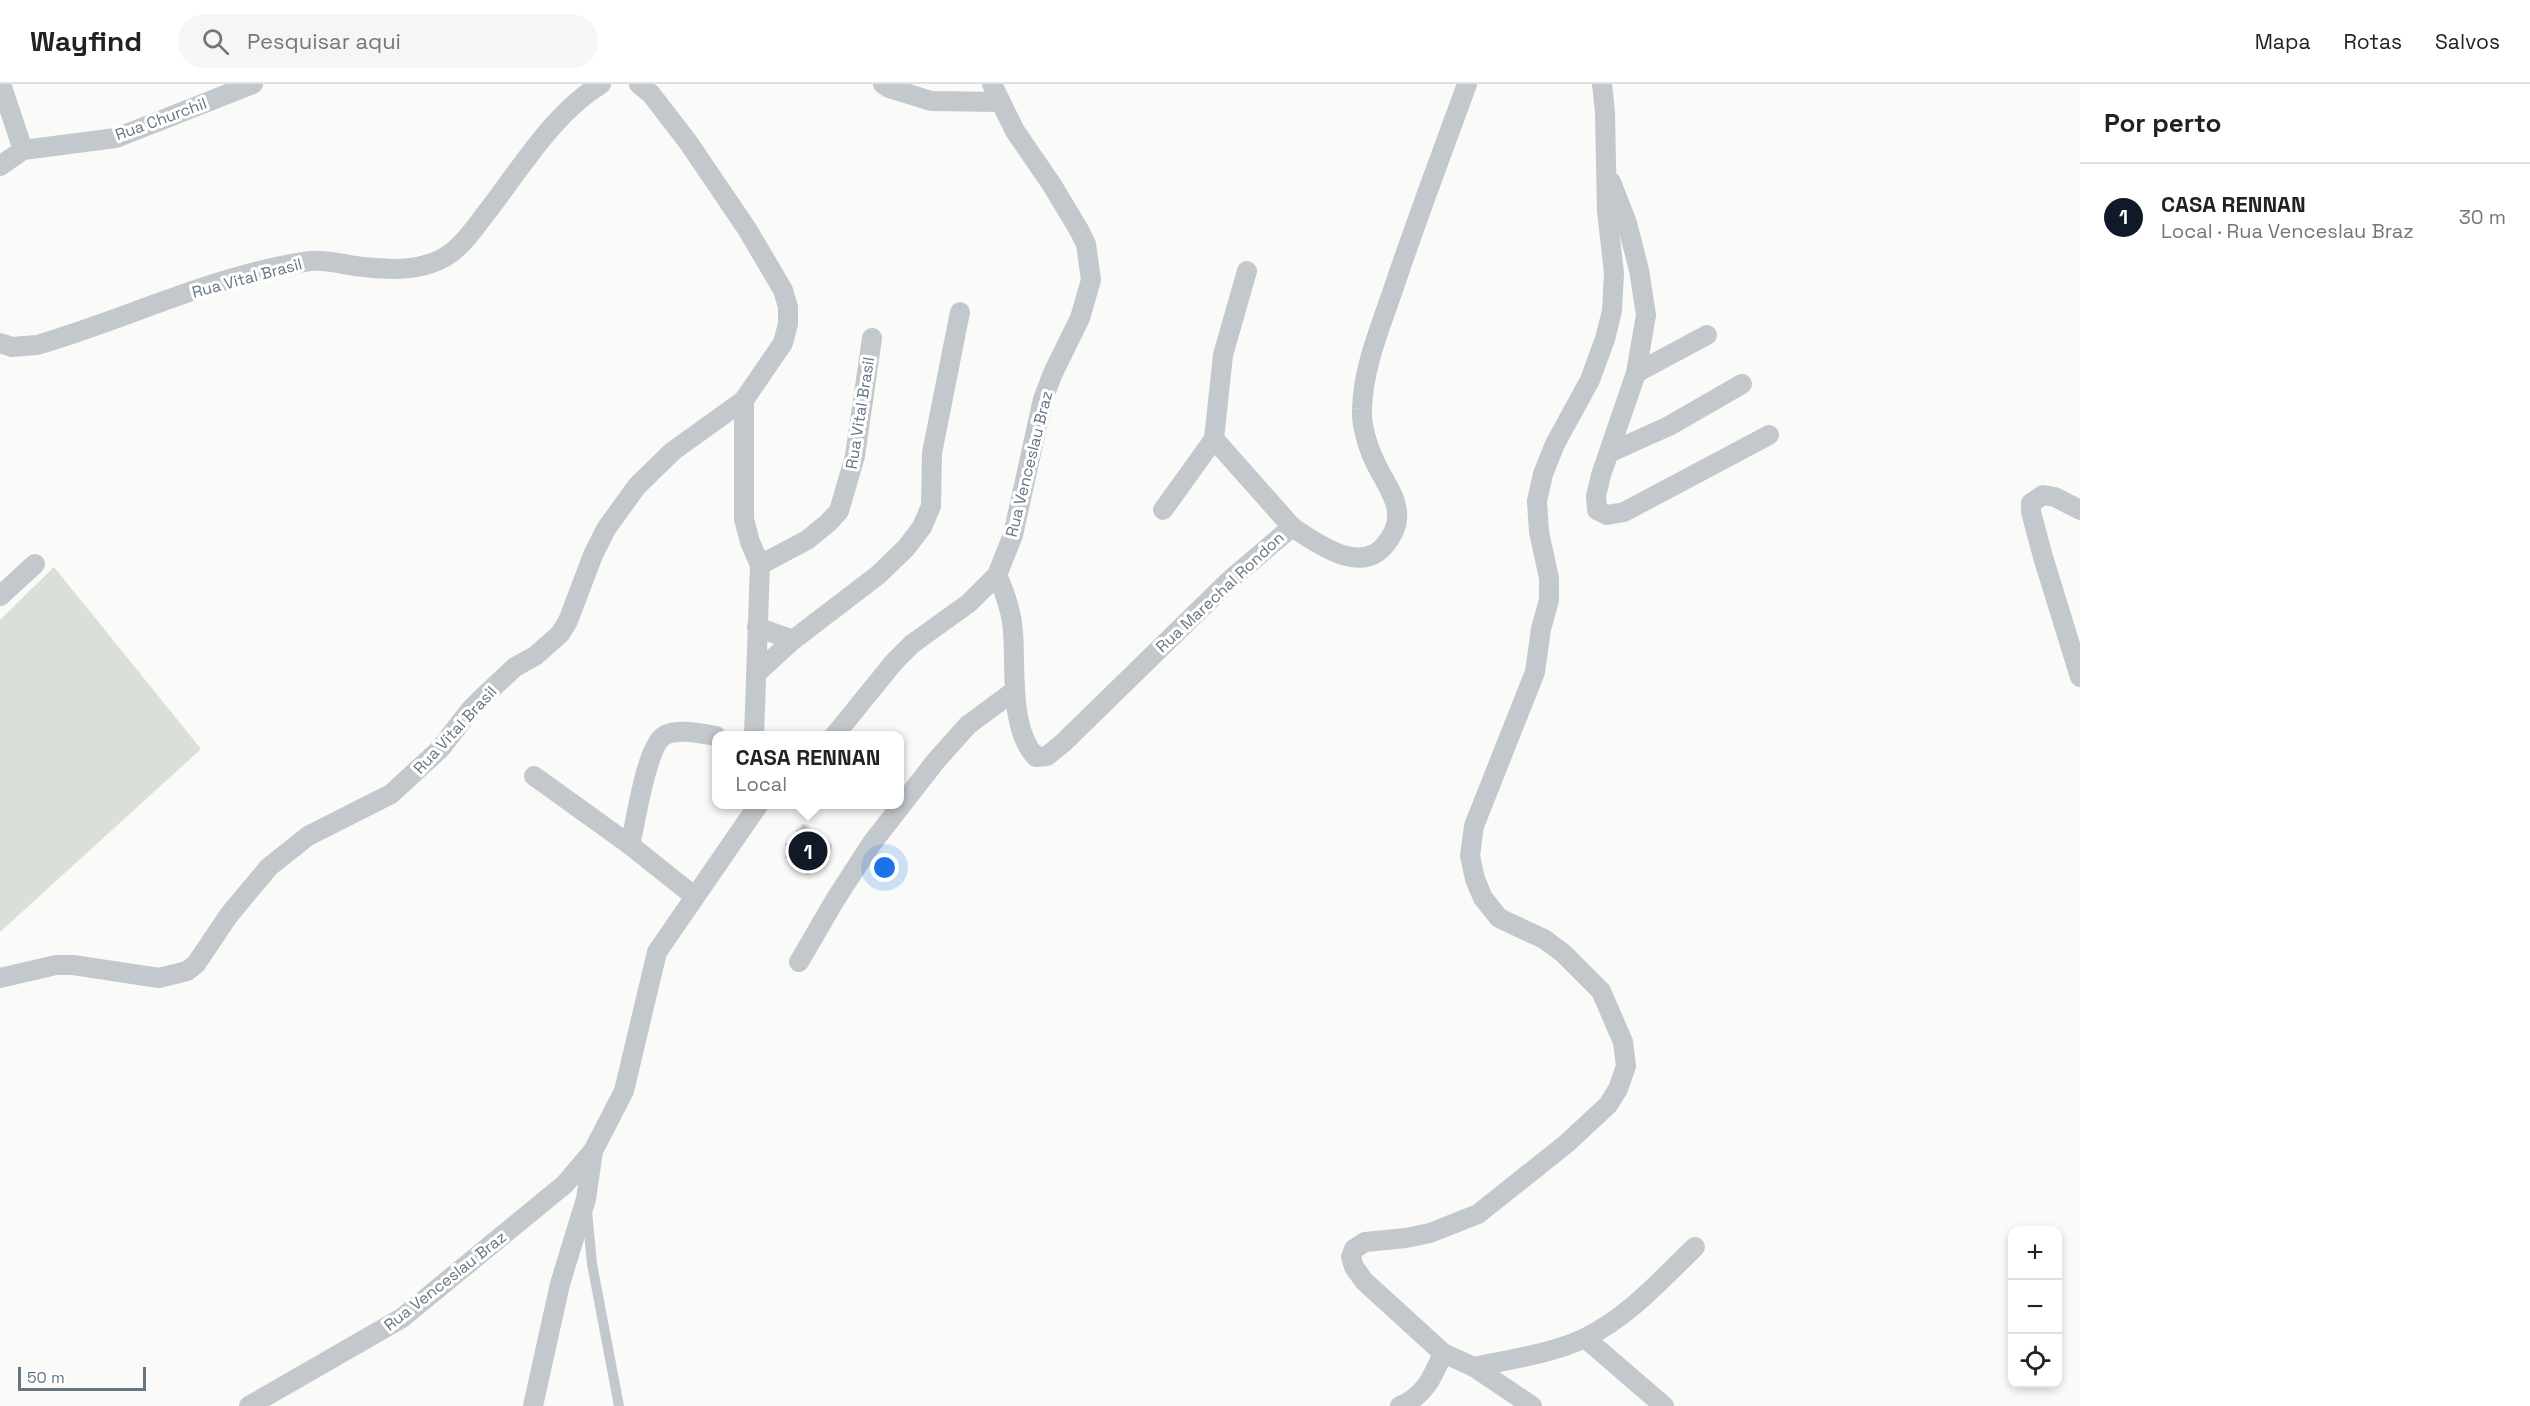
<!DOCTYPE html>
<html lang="pt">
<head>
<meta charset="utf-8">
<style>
	:root { --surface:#fff; --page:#f6f6f6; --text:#222; --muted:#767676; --line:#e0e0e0; --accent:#111827 }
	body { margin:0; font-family:"Space Grotesk",sans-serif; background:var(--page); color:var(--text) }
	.controls { position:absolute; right:18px; bottom:18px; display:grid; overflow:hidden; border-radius:12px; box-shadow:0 3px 9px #0003 }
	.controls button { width:54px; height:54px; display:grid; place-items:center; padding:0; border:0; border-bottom:2px solid var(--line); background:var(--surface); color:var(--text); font:30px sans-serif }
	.scale { position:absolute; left:18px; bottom:15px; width:128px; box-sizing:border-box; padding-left:6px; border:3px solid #657683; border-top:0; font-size:16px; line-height:21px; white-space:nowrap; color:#657683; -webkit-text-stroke:4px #fff; paint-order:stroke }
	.you { position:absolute; left:885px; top:784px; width:21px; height:21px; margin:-15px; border:4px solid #fff; border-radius:50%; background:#1a73e8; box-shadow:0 0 0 9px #1a73e833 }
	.badge { display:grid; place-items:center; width:39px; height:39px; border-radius:50%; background:var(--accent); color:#fff; font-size:20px; font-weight:700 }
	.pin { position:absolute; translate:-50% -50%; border:3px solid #fff; box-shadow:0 2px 6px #0006 }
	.popup { position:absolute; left:712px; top:647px; width:192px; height:78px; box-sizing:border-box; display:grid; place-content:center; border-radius:12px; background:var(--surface); filter:drop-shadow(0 2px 4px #0005); font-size:20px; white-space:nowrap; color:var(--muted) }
	.popup b { font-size:22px; color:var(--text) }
	.popup::after { content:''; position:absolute; left:50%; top:100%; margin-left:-12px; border:12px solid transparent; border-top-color:var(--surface) }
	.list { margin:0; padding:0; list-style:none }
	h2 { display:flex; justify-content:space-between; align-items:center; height:78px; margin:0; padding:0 24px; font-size:26px }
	h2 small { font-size:20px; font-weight:400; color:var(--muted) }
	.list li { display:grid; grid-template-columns:39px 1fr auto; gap:18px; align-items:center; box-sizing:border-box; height:108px; padding:0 24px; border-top:2px solid var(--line) }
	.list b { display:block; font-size:22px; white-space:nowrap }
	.list p { margin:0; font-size:20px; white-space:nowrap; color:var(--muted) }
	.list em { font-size:20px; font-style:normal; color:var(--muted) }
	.icon { flex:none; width:33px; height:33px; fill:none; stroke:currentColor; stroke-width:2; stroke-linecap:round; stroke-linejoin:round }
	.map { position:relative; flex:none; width:2080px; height:1322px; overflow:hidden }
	header { display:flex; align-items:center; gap:36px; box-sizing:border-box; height:84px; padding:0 30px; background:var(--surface); border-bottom:2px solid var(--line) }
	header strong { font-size:28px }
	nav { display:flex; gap:33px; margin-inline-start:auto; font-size:21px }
	.search { width:420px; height:54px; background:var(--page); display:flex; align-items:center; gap:15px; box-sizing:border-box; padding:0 21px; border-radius:33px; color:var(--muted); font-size:22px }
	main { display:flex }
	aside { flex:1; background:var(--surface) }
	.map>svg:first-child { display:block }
</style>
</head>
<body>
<header>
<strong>Wayfind</strong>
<div class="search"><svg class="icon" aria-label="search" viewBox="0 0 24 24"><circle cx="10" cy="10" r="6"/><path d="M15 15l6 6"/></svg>Pesquisar aqui</div>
<nav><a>Mapa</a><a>Rotas</a><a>Salvos</a></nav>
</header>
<main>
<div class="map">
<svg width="2080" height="1322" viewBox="0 0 2080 1322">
	<defs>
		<filter id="shadow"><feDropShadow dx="5.5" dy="-5.5" stdDeviation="1.5" flood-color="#0004"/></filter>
	</defs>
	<rect width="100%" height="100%" fill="#fafaf8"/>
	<polygon fill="#dadfd7" points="54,483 201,665 0,848 0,536"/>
	<polygon fill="#aab3b9" filter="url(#shadow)" points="798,745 827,768 808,791 785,773 791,766 785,761"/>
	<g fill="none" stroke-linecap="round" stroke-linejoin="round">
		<polyline stroke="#c3c8cc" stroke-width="10" points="587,1127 592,1180 619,1322"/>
		<g stroke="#c3c8cc" stroke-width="20">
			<polyline points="1,0 23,66"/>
			<polyline points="883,0 889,4 931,17 999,18"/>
			<polyline points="0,82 23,66 116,54 253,0"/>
			<polyline points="1611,98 1627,139 1639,186 1646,231 1636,289 1601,391 1596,412 1597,426 1607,431 1624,428 1769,351"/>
			<path d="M 0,259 L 12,263 L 37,261 C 127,235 215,190 310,177 C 324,175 340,180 355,182 C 386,186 424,189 451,169 C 467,157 478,139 490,124 C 523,81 554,29 601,0"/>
			<polyline points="1636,289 1707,251"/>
			<polyline points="744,316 744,435 750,458 760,481 754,652"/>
			<polyline points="1214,355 1292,443"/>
			<polyline points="1609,369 1669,342 1742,300"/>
			<polyline points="1163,426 1214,355 1223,271 1247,187"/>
			<polyline points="2080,426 2055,413 2043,411 2031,419 2031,428 2043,473 2080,593"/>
			<polyline points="760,481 807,456 828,439 839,427 855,372 872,254"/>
			<path d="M 997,491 C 1005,509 1012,528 1013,548 C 1016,584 1009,645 1036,673 L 1047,672 L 1063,659 L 1232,494 L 1292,443 C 1315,458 1360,492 1385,461 C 1412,429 1388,406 1375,378 C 1368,364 1361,341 1362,325 C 1363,284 1380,244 1393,206 C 1416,137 1442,69 1467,0"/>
			<polyline points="0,512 35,480"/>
			<polyline points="757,543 793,556"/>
			<polyline points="756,590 793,556 878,491 906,464 922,443 931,422 932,369 960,228"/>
			<polyline points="834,652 894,578 912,560 969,519 997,491 1013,451 1043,315 1053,289 1080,234 1091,196 1086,160 1079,146 1052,101 1015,47 992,0"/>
			<polyline points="534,692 630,761 694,812"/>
			<path d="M 630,761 C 636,738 646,661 665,651 C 680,644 701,650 716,652"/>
			<polyline points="799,878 835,816 872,759 935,678 968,641 1014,607"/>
			<polyline points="0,894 56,881 73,881 159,894 187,887 196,880 229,831 269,783 308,752 391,710 440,665 471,625 484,612 515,583 535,572 560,550 568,537 593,471 606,445 637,402 673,367 744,316 783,259 788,240 788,223 783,206 747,145 688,58 651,10 639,0"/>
			<polyline points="1585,1254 1664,1322"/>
			<path d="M 1474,1283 C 1511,1275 1551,1270 1585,1254 C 1628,1233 1661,1196 1695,1163"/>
			<polyline points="249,1322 402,1234 565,1100 593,1067 624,1007 657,868 759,720"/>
			<polyline points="533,1322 560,1200 586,1115 593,1067"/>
			<path d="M 1400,1322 C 1425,1312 1433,1292 1443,1269"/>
			<polyline points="1532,1322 1474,1283 1443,1269 1364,1197 1354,1183 1351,1173 1354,1165 1365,1158 1406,1154 1430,1149 1478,1130 1566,1060 1608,1021 1618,1005 1626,982 1623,958 1601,907 1563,869 1544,855 1499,834 1483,814 1475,795 1470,772 1474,742 1535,588 1541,545 1549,516 1549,494 1539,448 1537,417 1543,390 1555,360 1590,296 1605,255 1612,227 1614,189 1607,127 1605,28 1602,0"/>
		</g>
	</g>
	<g text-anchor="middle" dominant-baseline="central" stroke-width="6" stroke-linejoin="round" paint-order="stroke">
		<g font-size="16" fill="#657683" stroke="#fff">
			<text transform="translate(161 35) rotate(-20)">Rua Churchil</text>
			<text transform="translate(247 194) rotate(-15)">Rua Vital Brasil</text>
			<text transform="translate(860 329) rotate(-81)">Rua Vital Brasil</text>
			<text transform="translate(1029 380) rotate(-76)">Rua Venceslau Braz</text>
			<text transform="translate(1220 508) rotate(-43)">Rua Marechal Rondon</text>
			<text transform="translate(455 646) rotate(-47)">Rua Vital Brasil</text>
			<text transform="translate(445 1197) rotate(-38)">Rua Venceslau Braz</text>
		</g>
	</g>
</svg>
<div class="controls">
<button>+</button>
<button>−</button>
<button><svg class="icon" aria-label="locate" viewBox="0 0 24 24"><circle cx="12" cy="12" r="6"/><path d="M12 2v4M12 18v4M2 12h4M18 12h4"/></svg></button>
</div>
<div class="scale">50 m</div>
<div class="you"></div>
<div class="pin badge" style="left:808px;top:767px">1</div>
<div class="popup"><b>CASA RENNAN</b>Local</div>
</div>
<aside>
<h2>Por perto<small></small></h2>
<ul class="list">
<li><span class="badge">1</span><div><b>CASA RENNAN</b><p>Local · Rua Venceslau Braz</p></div><em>30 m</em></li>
</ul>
</aside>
</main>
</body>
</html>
